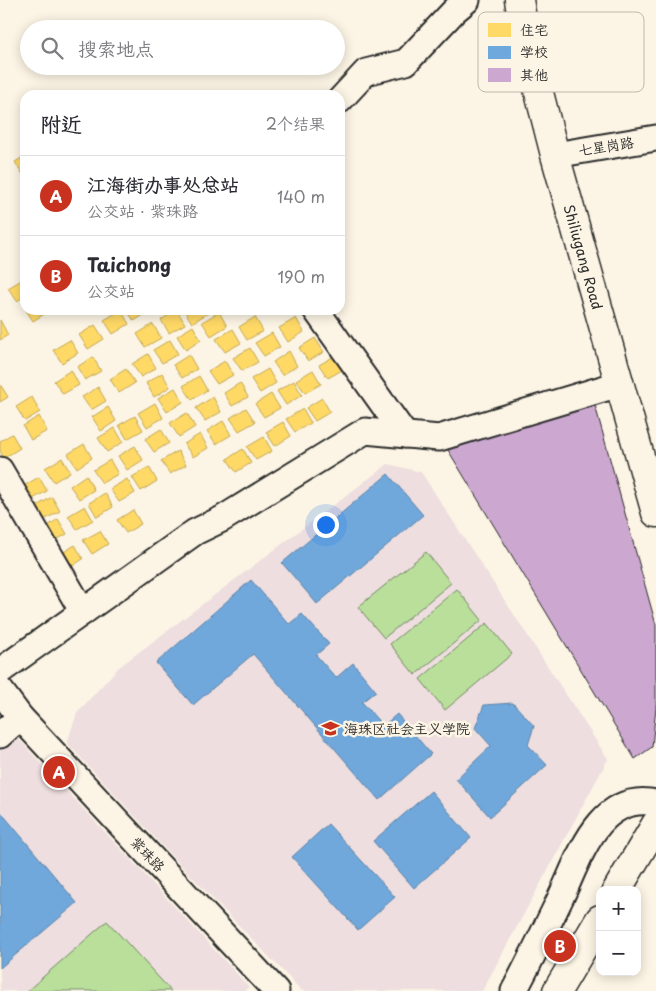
<!DOCTYPE html>
<html lang="zh">
<head>
<meta charset="utf-8">
<style>
	:root { --surface:#fff; --page:#f2f2f3; --text:#2b2b33; --muted:#7c7c81; --line:#e1e1e2; --accent:#c8321e }
	body { margin:0; font-family:"Playpen Sans","LXGW WenKai TC",sans-serif; background:var(--page); color:var(--text) }
	.controls { position:absolute; right:15px; bottom:15px; display:grid; overflow:hidden; border-radius:10px; box-shadow:0 2px 12px #0003 }
	.controls button { width:45px; height:45px; display:grid; place-items:center; padding:0; border:0; border-bottom:1px solid var(--line); background:var(--surface); color:var(--text); font:25px sans-serif }
	.you { position:absolute; left:325px; top:524px; width:18px; height:18px; margin:-12px; border:4px solid #fff; border-radius:50%; background:#1a73e8; box-shadow:0 0 0 8px #1a73e833 }
	.badge { display:grid; place-items:center; width:32px; height:32px; border-radius:50%; background:var(--accent); color:#fff; font-size:16px; font-weight:700 }
	.pin { position:absolute; translate:-50% -50%; border:2px solid #fff; box-shadow:0 1px 5px #0006 }
	.list { margin:0; padding:0; list-style:none }
	h2 { display:flex; justify-content:space-between; align-items:center; height:65px; margin:0; padding:0 20px; font-size:21px }
	h2 small { font-size:16px; font-weight:400; color:var(--muted) }
	.list li { display:grid; grid-template-columns:32px 1fr auto; gap:15px; align-items:center; box-sizing:border-box; height:80px; padding:0 20px; border-top:1px solid var(--line) }
	.list b { display:block; font-size:19px; white-space:nowrap }
	.list p { margin:0; font-size:16px; white-space:nowrap; color:var(--muted) }
	.list em { font-size:16px; font-style:normal; color:var(--muted) }
	.icon { flex:none; width:28px; height:28px; fill:none; stroke:currentColor; stroke-width:2; stroke-linecap:round; stroke-linejoin:round }
	.map { position:relative; flex:none; width:656px; height:991px; overflow:hidden }
	.search { position:absolute; background:var(--surface); box-shadow:0 2px 12px #0003; left:20px; top:20px; width:325px; height:55px; display:flex; align-items:center; gap:12px; box-sizing:border-box; padding:0 18px; border-radius:28px; color:var(--muted); font-size:19px }
	.panel { position:absolute; background:var(--surface); box-shadow:0 2px 12px #0003; left:20px; top:90px; width:325px; height:225px; border-radius:15px }
	.map>svg:first-child { display:block }
</style>
</head>
<body>
<div class="map">
<svg width="656" height="991" viewBox="0 0 656 991">
	<rect width="100%" height="100%" fill="#fcf5e5"/>
	<filter id="ink" filterUnits="userSpaceOnUse"><feTurbulence type="fractalNoise" baseFrequency=".02" numOctaves="2"/><feDisplacementMap in="SourceGraphic" scale="10" xChannelSelector="R" yChannelSelector="G"/><feConvolveMatrix kernelMatrix="1 2 1 2 8 2 1 2 1" color-interpolation-filters="sRGB"/></filter>
	<g filter="url(#ink)">
		<g fill="#eededf">
			<polygon points="388,464 421,472 608,759 482,991 302,991 167,851 67,743 77,713 118,668"/>
			<polygon points="13,733 249,987 244,991 0,991 0,745"/>
		</g>
		<g fill="#b9df9b" stroke="#728563">
			<polygon points="426,552 451,583 384,638 358,607"/>
			<polygon points="457,589 482,620 415,675 390,644"/>
			<polygon points="487,623 512,654 445,710 420,679"/>
			<polygon points="107,921 171,991 27,991"/>
		</g>
		<g fill="#ffd966" stroke="#bfa554">
			<polygon points="25,156 25,175 24,176 15,162"/>
			<polygon points="25,278 25,296 17,301 8,288"/>
			<polygon points="26,310 48,310 49,311 33,321"/>
			<polygon points="121,310 129,324 113,334 104,320"/>
			<polygon points="127,310 149,310 150,311 134,321"/>
			<polygon points="177,310 185,324 169,333 161,320"/>
			<polygon points="184,310 206,310 208,313 192,323"/>
			<polygon points="219,312 227,326 211,336 202,322"/>
			<polygon points="255,317 263,331 247,340 239,327"/>
			<polygon points="296,318 304,332 288,342 279,328"/>
			<polygon points="0,320 8,335 0,340"/>
			<polygon points="153,324 161,338 145,347 137,334"/>
			<polygon points="95,325 104,339 88,349 79,335"/>
			<polygon points="193,326 201,340 186,350 177,336"/>
			<polygon points="233,329 241,343 225,352 216,339"/>
			<polygon points="272,333 280,347 264,356 255,343"/>
			<polygon points="315,338 324,352 308,361 299,348"/>
			<polygon points="70,340 78,353 62,363 53,350"/>
			<polygon points="170,340 178,354 162,363 153,350"/>
			<polygon points="250,348 258,362 242,371 233,358"/>
			<polygon points="289,351 297,366 282,375 273,362"/>
			<polygon points="148,354 156,368 141,377 132,364"/>
			<polygon points="189,355 197,369 182,378 173,365"/>
			<polygon points="336,355 344,369 328,378 319,365"/>
			<polygon points="93,357 101,371 85,380 77,367"/>
			<polygon points="225,361 233,375 217,384 208,371"/>
			<polygon points="126,369 135,383 119,393 110,379"/>
			<polygon points="268,369 276,383 260,393 251,379"/>
			<polygon points="71,370 79,385 63,394 54,381"/>
			<polygon points="313,370 321,384 305,393 296,380"/>
			<polygon points="162,373 170,387 154,397 146,383"/>
			<polygon points="199,376 207,390 192,400 183,386"/>
			<polygon points="294,381 302,395 286,405 277,391"/>
			<polygon points="240,383 248,397 232,406 224,393"/>
			<polygon points="0,384 8,397 0,402"/>
			<polygon points="98,387 106,401 91,410 82,397"/>
			<polygon points="175,388 183,402 167,412 158,398"/>
			<polygon points="271,394 280,408 264,417 255,404"/>
			<polygon points="32,397 40,412 25,421 16,407"/>
			<polygon points="213,397 221,412 205,421 196,408"/>
			<polygon points="322,398 330,412 315,421 306,408"/>
			<polygon points="155,403 163,418 147,427 138,413"/>
			<polygon points="108,407 116,421 101,431 92,417"/>
			<polygon points="246,408 255,422 239,431 230,418"/>
			<polygon points="303,409 311,423 295,432 286,419"/>
			<polygon points="187,413 195,427 179,437 170,423"/>
			<polygon points="39,416 47,431 31,440 23,426"/>
			<polygon points="135,416 143,430 127,439 119,425"/>
			<polygon points="223,421 231,435 216,444 207,431"/>
			<polygon points="283,422 291,436 275,446 266,432"/>
			<polygon points="115,428 123,442 107,452 98,438"/>
			<polygon points="161,429 169,443 154,452 145,439"/>
			<polygon points="12,434 20,448 4,458 0,451 0,441"/>
			<polygon points="200,434 208,448 193,457 184,444"/>
			<polygon points="264,437 272,451 256,460 247,447"/>
			<polygon points="84,444 92,458 77,468 68,454"/>
			<polygon points="135,446 143,460 127,470 118,456"/>
			<polygon points="243,449 251,463 236,472 227,459"/>
			<polygon points="178,451 186,465 170,474 161,461"/>
			<polygon points="62,458 70,472 54,482 45,468"/>
			<polygon points="110,460 118,474 102,483 93,470"/>
			<polygon points="149,467 157,481 141,491 132,477"/>
			<polygon points="86,475 94,490 79,499 70,486"/>
			<polygon points="39,477 47,491 31,500 22,487"/>
			<polygon points="127,479 135,493 119,502 110,489"/>
			<polygon points="105,493 113,507 97,517 89,503"/>
			<polygon points="52,497 60,511 44,520 35,507"/>
			<polygon points="85,506 93,520 77,529 68,516"/>
			<polygon points="133,510 141,524 126,533 117,520"/>
			<polygon points="58,519 67,534 51,543 42,530"/>
			<polygon points="100,531 108,544 92,554 83,540"/>
			<polygon points="75,545 83,559 68,569 59,555"/>
		</g>
		<g fill="#6fa8dc" stroke="#5b82a7">
			<polygon points="388,474 423,515 317,604 282,563"/>
			<polygon points="251,580 289,624 302,614 329,644 316,655 336,678 353,663 376,691 362,702 383,726 397,714 431,754 379,800 253,654 193,705 156,663"/>
			<polygon points="513,703 534,726 528,745 547,765 490,817 456,779 491,746 475,728 484,705"/>
			<polygon points="431,791 471,838 414,888 373,841"/>
			<polygon points="0,811 77,903 0,968"/>
			<polygon points="328,824 395,897 358,930 292,857"/>
		</g>
		<polygon fill="#cca8d1" stroke="#2b2b2b" points="593,398 656,625 656,707 652,747 635,759 445,445"/>
		<g fill="none" stroke-linecap="round" stroke-linejoin="round">
			<defs>
				<g id="minor">
					<polyline points="340,100 366,72 406,62 455,10 467,0"/>
					<polyline points="555,155 656,138"/>
					<polyline points="316,310 405,435"/>
					<polyline points="0,470 83,612"/>
					<polyline points="0,671 195,532 222,519 365,431 439,438 619,384"/>
					<polyline points="0,690 20,717 276,991"/>
					<polyline points="0,735 20,717"/>
					<path d="M 514,991 C 530,961 545,930 560,899 C 579,860 598,791 656,803"/>
				</g>
				<g id="major">
					<path id="s1" d="M 519,0 L 525,38 L 555,155 L 656,513"/>
					<polyline points="617,890 656,824"/>
					<polyline points="557,991 600,919"/>
				</g>
			</defs>
			<use href="#minor" stroke="#2b2b2b" stroke-width="29"/>
			<use href="#major" stroke="#2b2b2b" stroke-width="31"/>
			<use href="#minor" stroke="#fcf5e5" stroke-width="25"/>
			<use href="#major" stroke="#fcf5e5" stroke-width="28"/>
		</g>
	</g>
	<defs>
		<symbol id="university-bare" viewBox="-9 -9 18 18"><path d="M0-5L7-2L0 1L-7-2ZM-4 1L0 2.5L4 1V4Q0 6-4 4Z" fill="#c8321e" stroke="#fcf5e5" stroke-width="2.5" paint-order="stroke"/></symbol>
	</defs>
	<g fill-rule="evenodd">
		<use href="#university-bare" x="318" y="716" width="25" height="25"/>
	</g>
	<g text-anchor="middle" dominant-baseline="central" stroke-width="5" stroke-linejoin="round" paint-order="stroke">
		<g font-size="14" fill="#2b2b2b" stroke="#fcf5e5">
			<text transform="translate(606 146) rotate(-9)">七星岗路</text>
			<text stroke="none"><textPath href="#s1" startOffset="265">Shiliugang Road</textPath></text>
			<text transform="translate(148 854) rotate(47)">紫珠路</text>
		</g>
		<g font-size="14" fill="#2b2b2b" stroke="#fcf5e5" text-anchor="start">
			<text x="344" y="728">海珠区社会主义学院</text>
		</g>
	</g>
	<rect x="478" y="12" width="166" height="80" rx="8" fill="#fcf5e5" stroke="#bdb8ad" stroke-width="1"/>
	<rect x="488" y="23" width="23" height="14" fill="#ffd966"/>
	<rect x="488" y="46" width="23" height="13" fill="#6fa8dc"/>
	<rect x="488" y="68" width="23" height="14" fill="#cca8d1"/>
	<g font-size="14" fill="#2b2b2b">
		<text x="520" y="35">住宅</text>
		<text x="520" y="57">学校</text>
		<text x="520" y="80">其他</text>
	</g>
</svg>
<div class="controls">
<button>+</button>
<button>−</button>
</div>
<div class="you"></div>
<div class="pin badge" style="left:59px;top:772px">A</div>
<div class="pin badge" style="left:560px;top:946px">B</div>
<div class="search"><svg class="icon" aria-label="search" viewBox="0 0 24 24"><circle cx="10" cy="10" r="6"/><path d="M15 15l6 6"/></svg>搜索地点</div>
<section class="panel">
<h2>附近<small>2个结果</small></h2>
<ul class="list">
<li><span class="badge">A</span><div><b>江海街办事处总站</b><p>公交站 · 紫珠路</p></div><em>140 m</em></li>
<li><span class="badge">B</span><div><b>Taichong</b><p>公交站</p></div><em>190 m</em></li>
</ul>
</section>
</div>
</body>
</html>
